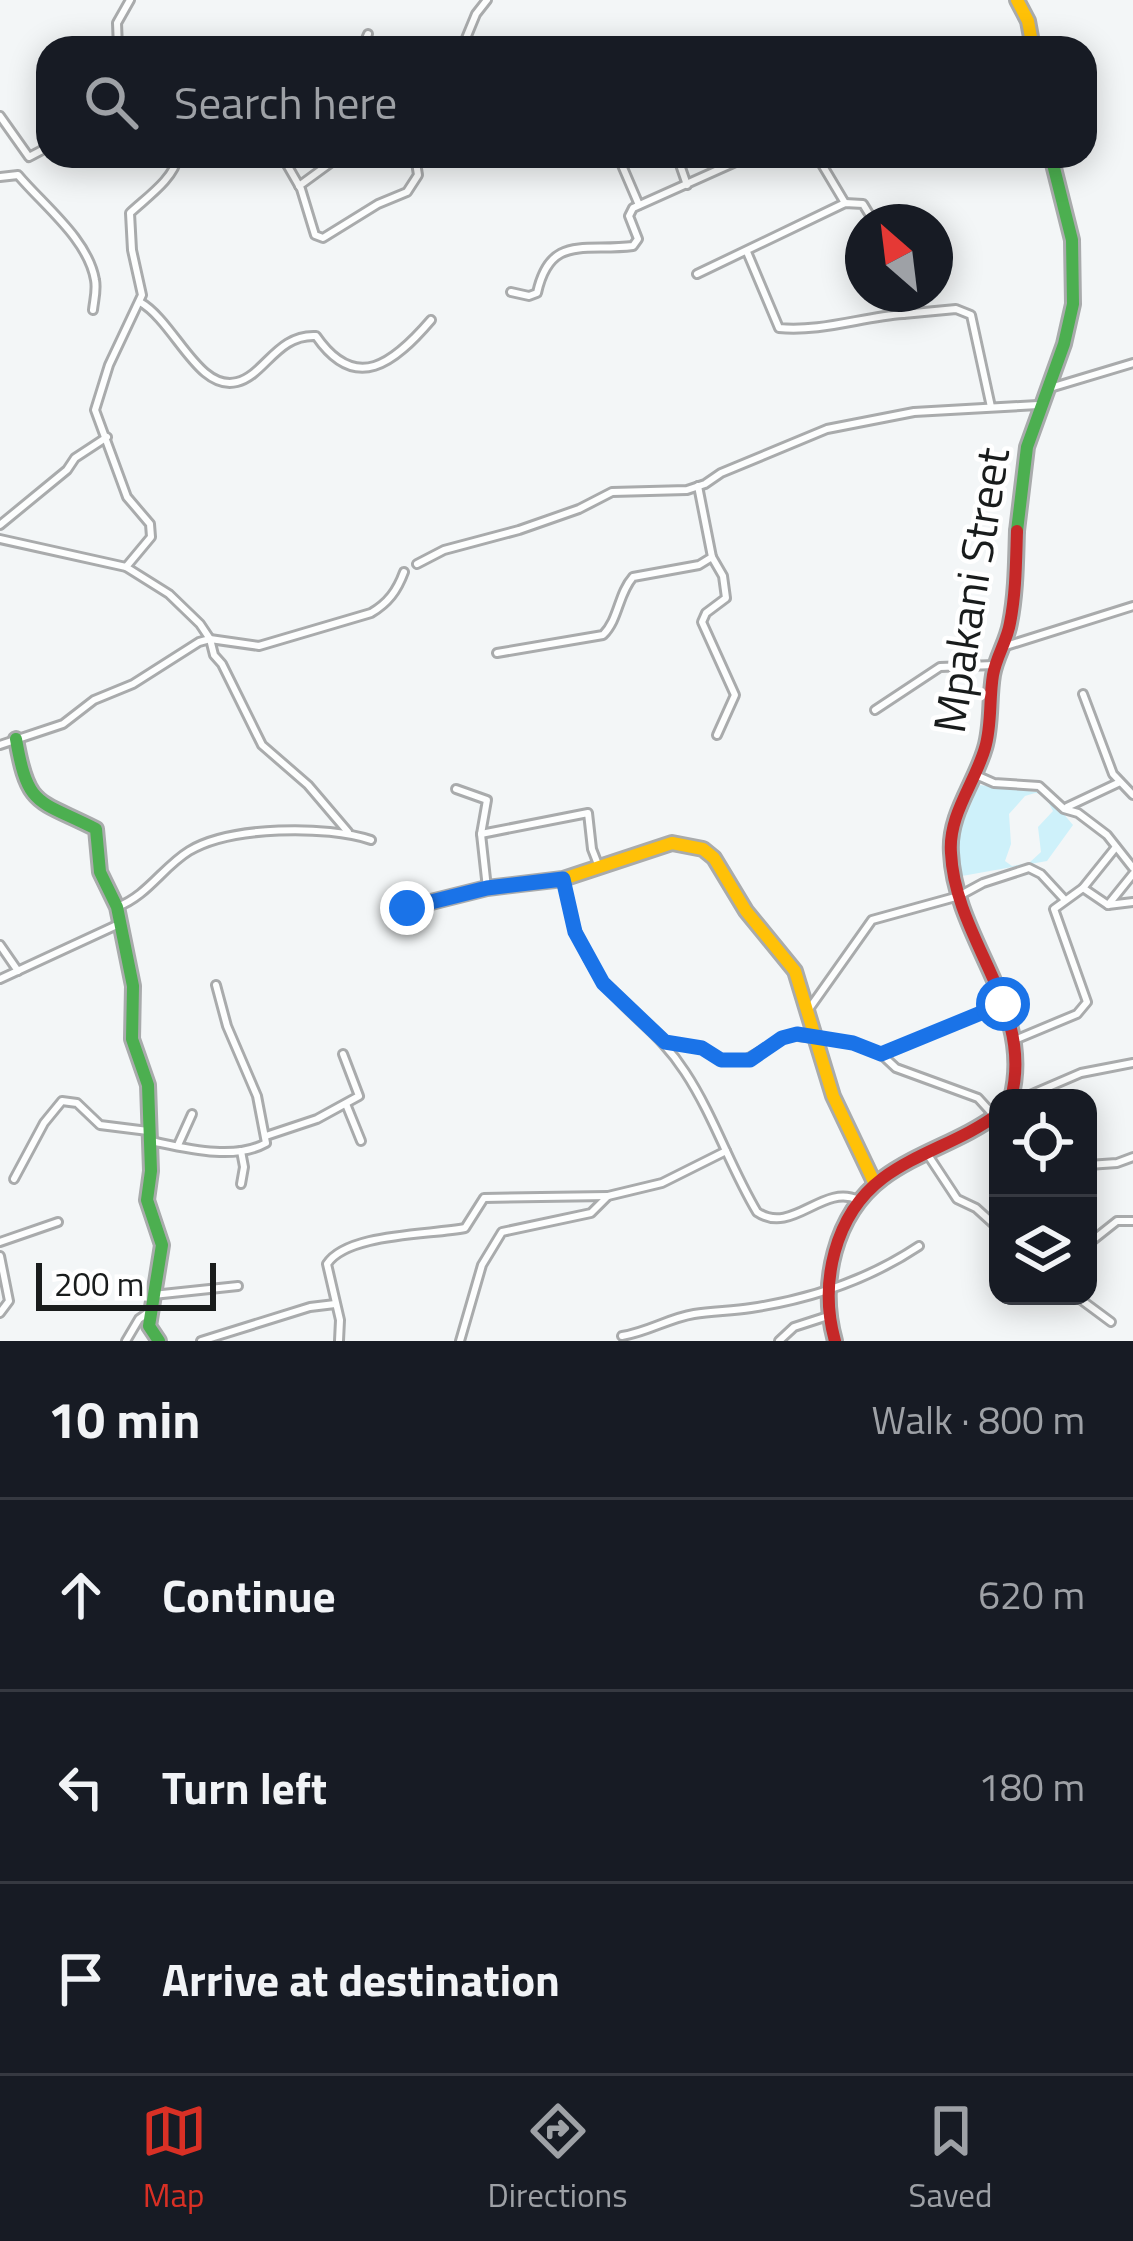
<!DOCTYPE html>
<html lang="en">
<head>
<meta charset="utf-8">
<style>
	:root { --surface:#171b24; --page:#20242c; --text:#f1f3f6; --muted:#9ea1a6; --line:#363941; --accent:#d93025 }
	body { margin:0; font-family:"Titillium Web",sans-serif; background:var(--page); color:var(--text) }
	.controls { position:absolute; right:36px; bottom:36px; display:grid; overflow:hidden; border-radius:24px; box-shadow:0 6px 30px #0003 }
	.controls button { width:108px; height:108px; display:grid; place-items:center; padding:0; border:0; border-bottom:3px solid var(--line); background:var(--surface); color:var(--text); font:60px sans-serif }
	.compass { position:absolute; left:845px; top:204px; width:108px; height:108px; border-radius:50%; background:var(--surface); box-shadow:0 6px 30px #0003; rotate:332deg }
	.scale { position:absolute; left:36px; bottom:30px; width:180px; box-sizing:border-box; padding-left:12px; border:6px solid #191c1c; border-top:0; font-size:33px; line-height:42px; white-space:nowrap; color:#191c1c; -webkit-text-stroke:9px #fff; paint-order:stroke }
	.stop { position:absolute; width:36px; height:36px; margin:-27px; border:9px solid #1a73e8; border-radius:50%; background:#fff }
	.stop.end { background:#1a73e8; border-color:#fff; box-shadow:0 3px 12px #0008 }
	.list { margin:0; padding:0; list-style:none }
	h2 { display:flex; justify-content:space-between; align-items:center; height:156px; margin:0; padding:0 48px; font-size:51px }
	h2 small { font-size:39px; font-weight:400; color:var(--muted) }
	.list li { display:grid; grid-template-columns:78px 1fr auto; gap:36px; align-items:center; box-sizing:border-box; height:192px; padding:0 48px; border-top:3px solid var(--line) }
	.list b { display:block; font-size:45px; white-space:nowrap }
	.list em { font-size:39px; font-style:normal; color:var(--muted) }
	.icon { flex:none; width:66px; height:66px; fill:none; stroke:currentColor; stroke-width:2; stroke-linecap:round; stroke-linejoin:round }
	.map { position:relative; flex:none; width:1133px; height:1341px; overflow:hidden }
	.search { position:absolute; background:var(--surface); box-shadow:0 6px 30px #0003; left:36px; right:36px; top:36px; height:132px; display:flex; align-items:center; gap:30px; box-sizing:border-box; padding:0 42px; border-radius:36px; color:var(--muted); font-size:45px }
	.sheet { height:732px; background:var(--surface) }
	nav { display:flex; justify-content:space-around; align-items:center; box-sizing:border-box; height:168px; border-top:3px solid var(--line); background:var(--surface); font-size:33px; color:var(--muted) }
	nav a { display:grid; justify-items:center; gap:6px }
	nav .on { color:var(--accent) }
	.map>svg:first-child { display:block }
</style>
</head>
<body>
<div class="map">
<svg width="1133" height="1341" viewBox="0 0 1133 1341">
	<rect width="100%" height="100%" fill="#f3f6f7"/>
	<path fill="#cef1fa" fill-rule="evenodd" d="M 979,785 L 1046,793 L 1073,825 L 1047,861 L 962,876 L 955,842 ZM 1035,793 L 1044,794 L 1053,811 L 1038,827 L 1041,852 L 1029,863 L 1012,866 L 1005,861 L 1011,844 L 1009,814 L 1025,796 Z"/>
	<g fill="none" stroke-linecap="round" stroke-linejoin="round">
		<defs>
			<g id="street">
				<polyline points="118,48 117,23 130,0"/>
				<polyline points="362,48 368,34"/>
				<polyline points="462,48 476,14 487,0"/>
				<polyline points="836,48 843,44"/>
				<polyline points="0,116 29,157 48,147"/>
				<polyline points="282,156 301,189 315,235 323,238 378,204 407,192 418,175 415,156"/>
				<polyline points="618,156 639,205"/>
				<polyline points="677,156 687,185"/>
				<polyline points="817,156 845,203"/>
				<polyline points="179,161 197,156"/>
				<path d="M 0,177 L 18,175 C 43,205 88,239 95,280 C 97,290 94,300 93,310"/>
				<polyline points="299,186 340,156"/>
				<path d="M 747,252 L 779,328 C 821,332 862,317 903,314"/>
				<polyline points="697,274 845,203 863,204 874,222"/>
				<path d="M 511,292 L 529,296 L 537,293 C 550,234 584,252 633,246 L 638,239 L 629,216 L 633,208 L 749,156"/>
				<polyline points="892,294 903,314 956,309 971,315 991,407"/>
				<path d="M 140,302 C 175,322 198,392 237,382 C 265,375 277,334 316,336 C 356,394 394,363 431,320"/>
				<polyline points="1050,388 1133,363"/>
				<polyline points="0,525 67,470 75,458 107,437"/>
				<polyline points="0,539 126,567 169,594 200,624 210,639 214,655 222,664 262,745 308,785 348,832"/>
				<polyline points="712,557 723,576 726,598 706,613 702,622 735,695 717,735"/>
				<polyline points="417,564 444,550 519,530 579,509 612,492 687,490 705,484 721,473 827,429 914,412 1038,405"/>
				<path d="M 126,567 L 151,537 L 150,524 L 127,497 L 95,410 L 109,365 L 142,295 L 132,250 L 130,213 C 147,197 174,179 178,156"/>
				<polyline points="1006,646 1133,606"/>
				<path d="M 497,653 L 603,635 C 619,619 618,594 633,577 L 699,565 L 712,557 L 698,486"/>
				<polyline points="1083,694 1113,774 1133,795"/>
				<polyline points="875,710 940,667 994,665"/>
				<path d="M 0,745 L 63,724 L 94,700 L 133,684 L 199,642 L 210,639 L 259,646 L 371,613 C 388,603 397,591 404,572"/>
				<polyline points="976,775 994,783 1039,786 1064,809 1078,813 1107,835 1133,868"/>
				<polyline points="456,789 487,800 481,834 487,888"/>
				<polyline points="1067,807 1120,782"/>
				<polyline points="481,834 588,813 592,849 599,867"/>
				<path d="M 563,881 C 571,924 585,965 616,997 C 642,1025 663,1038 685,1072 C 714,1116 730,1167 757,1212 C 792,1236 823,1183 858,1200"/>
				<polyline points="1083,888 1116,847"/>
				<polyline points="1108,905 1133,902"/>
				<path d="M 117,907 C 147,896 163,867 189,851 C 230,826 327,825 371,840"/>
				<polyline points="0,945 18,971"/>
				<polyline points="0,979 119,924"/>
				<polyline points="809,1009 872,920 959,896 983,883 1029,868 1041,874 1065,900"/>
				<polyline points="1017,1039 1077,1014 1087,1002 1054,909 1083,888 1108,905 1133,874"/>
				<polyline points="666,1042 702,1048 721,1060 745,1060 790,1035 853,1043 881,1054 896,1068 978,1098 998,1120"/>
				<polyline points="881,1054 1003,1004"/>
				<polyline points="1023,1098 1081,1073 1133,1063"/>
				<polyline points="346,1104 361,1141"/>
				<polyline points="266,1136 317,1119 359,1096 343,1054"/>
				<path d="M 151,1141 C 185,1148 234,1161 266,1143 L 257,1096 L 227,1026 L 216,985"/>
				<polyline points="178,1145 192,1114"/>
				<polyline points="241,1151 244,1167 241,1184"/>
				<polyline points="928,1155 957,1199 976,1208 998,1228"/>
				<polyline points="1088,1165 1117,1163 1133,1157"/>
				<polyline points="14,1179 44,1123 62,1101 77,1103 100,1125 148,1131"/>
				<polyline points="0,1242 58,1222"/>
				<polyline points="1088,1244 1117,1221 1133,1221"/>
				<polyline points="0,1256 9,1301 0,1313"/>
				<polyline points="153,1295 238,1286"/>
				<polyline points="1076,1296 1111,1322"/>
				<path d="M 622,1336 C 648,1332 669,1318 694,1314 C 713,1311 732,1311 751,1308 C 811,1299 868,1280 919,1246"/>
				<polyline points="126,1341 139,1319 149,1312"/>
				<polyline points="201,1341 310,1307 335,1304"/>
				<path d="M 339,1341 L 340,1320 L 327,1264 C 347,1233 430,1235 465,1228 L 484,1198 L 608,1196"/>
				<polyline points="460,1341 482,1265 502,1232 591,1213 608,1196 662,1183 726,1151"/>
				<polyline points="779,1341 794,1327 828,1316"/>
			</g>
			<g id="fast">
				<polyline points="1017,531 1027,447 1064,344 1073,304 1072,240 1051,156"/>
				<path d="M 16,739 C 28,808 37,799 96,829 L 100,872 L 117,907 L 133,986 L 132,1039 L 148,1085 L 151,1171 L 147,1200 L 162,1245 L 149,1326 L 159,1341"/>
			</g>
			<g id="slow">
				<polyline points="1017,0 1028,21 1033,48"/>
				<polyline points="403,915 407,908 487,888 563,879 672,843 703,849 714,858 746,911 795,971 833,1096 874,1182"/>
			</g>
			<g id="jam">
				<path d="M 1011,1098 C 1035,1009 955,940 951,853 C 948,815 975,783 985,748 C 992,725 989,699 993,675 C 996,657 1007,641 1010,623 C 1016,593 1016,561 1017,531"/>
				<path d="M 835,1341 C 819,1284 834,1215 883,1178 C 918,1152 962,1141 998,1114"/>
			</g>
		</defs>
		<use href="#street" stroke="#a9abac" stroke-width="12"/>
		<use href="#fast" stroke="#a9abac" stroke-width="18"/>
		<use href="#slow" stroke="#a9abac" stroke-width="18"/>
		<use href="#jam" stroke="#a9abac" stroke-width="18"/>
		<use href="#street" stroke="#fdfefe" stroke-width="6"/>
		<use href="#fast" stroke="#4caf50" stroke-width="12"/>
		<use href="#slow" stroke="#ffc107" stroke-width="12"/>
		<use href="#jam" stroke="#c62828" stroke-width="12"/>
	</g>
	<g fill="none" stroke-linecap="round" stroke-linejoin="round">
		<polyline stroke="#1a73e8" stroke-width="15" points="407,908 487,888 563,879 575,932 603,983 665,1042 702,1048 721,1060 750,1060 782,1038 797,1034 853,1043 881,1054 1003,1004"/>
	</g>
	<g text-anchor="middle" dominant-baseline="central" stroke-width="9" stroke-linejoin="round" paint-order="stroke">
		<g font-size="45" fill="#191c1c" stroke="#fff">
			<text transform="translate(970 590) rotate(-81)">Mpakani Street</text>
		</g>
	</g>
</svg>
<div class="controls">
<button><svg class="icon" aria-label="locate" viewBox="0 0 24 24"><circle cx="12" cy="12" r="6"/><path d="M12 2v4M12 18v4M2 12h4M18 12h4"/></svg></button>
<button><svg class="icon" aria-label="layers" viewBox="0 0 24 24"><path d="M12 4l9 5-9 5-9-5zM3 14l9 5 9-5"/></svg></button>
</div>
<svg class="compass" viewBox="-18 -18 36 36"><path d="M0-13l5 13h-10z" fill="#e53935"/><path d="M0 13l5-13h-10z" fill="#9ea1a6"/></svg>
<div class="scale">200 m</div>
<div class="stop" style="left:1003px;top:1004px"></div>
<div class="stop end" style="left:407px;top:908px"></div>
<div class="search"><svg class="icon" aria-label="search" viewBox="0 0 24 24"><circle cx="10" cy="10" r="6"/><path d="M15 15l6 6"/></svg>Search here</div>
</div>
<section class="sheet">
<h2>10 min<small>Walk · 800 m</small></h2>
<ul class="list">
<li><svg class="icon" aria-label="ahead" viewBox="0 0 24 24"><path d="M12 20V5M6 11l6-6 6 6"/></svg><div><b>Continue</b></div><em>620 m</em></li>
<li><svg class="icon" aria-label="left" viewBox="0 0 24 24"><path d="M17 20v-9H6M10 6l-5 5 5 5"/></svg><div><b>Turn left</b></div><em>180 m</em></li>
<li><svg class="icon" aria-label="arrive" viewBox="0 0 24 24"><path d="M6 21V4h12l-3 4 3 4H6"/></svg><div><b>Arrive at destination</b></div></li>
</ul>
</section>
<nav>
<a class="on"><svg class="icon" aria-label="map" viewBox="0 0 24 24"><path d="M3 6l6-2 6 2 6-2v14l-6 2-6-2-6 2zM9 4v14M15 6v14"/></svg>Map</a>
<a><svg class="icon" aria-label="directions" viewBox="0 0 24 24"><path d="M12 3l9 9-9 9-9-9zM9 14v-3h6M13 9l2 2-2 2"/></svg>Directions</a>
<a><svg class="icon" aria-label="saved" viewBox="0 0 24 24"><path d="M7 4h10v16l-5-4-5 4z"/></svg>Saved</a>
</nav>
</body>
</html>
